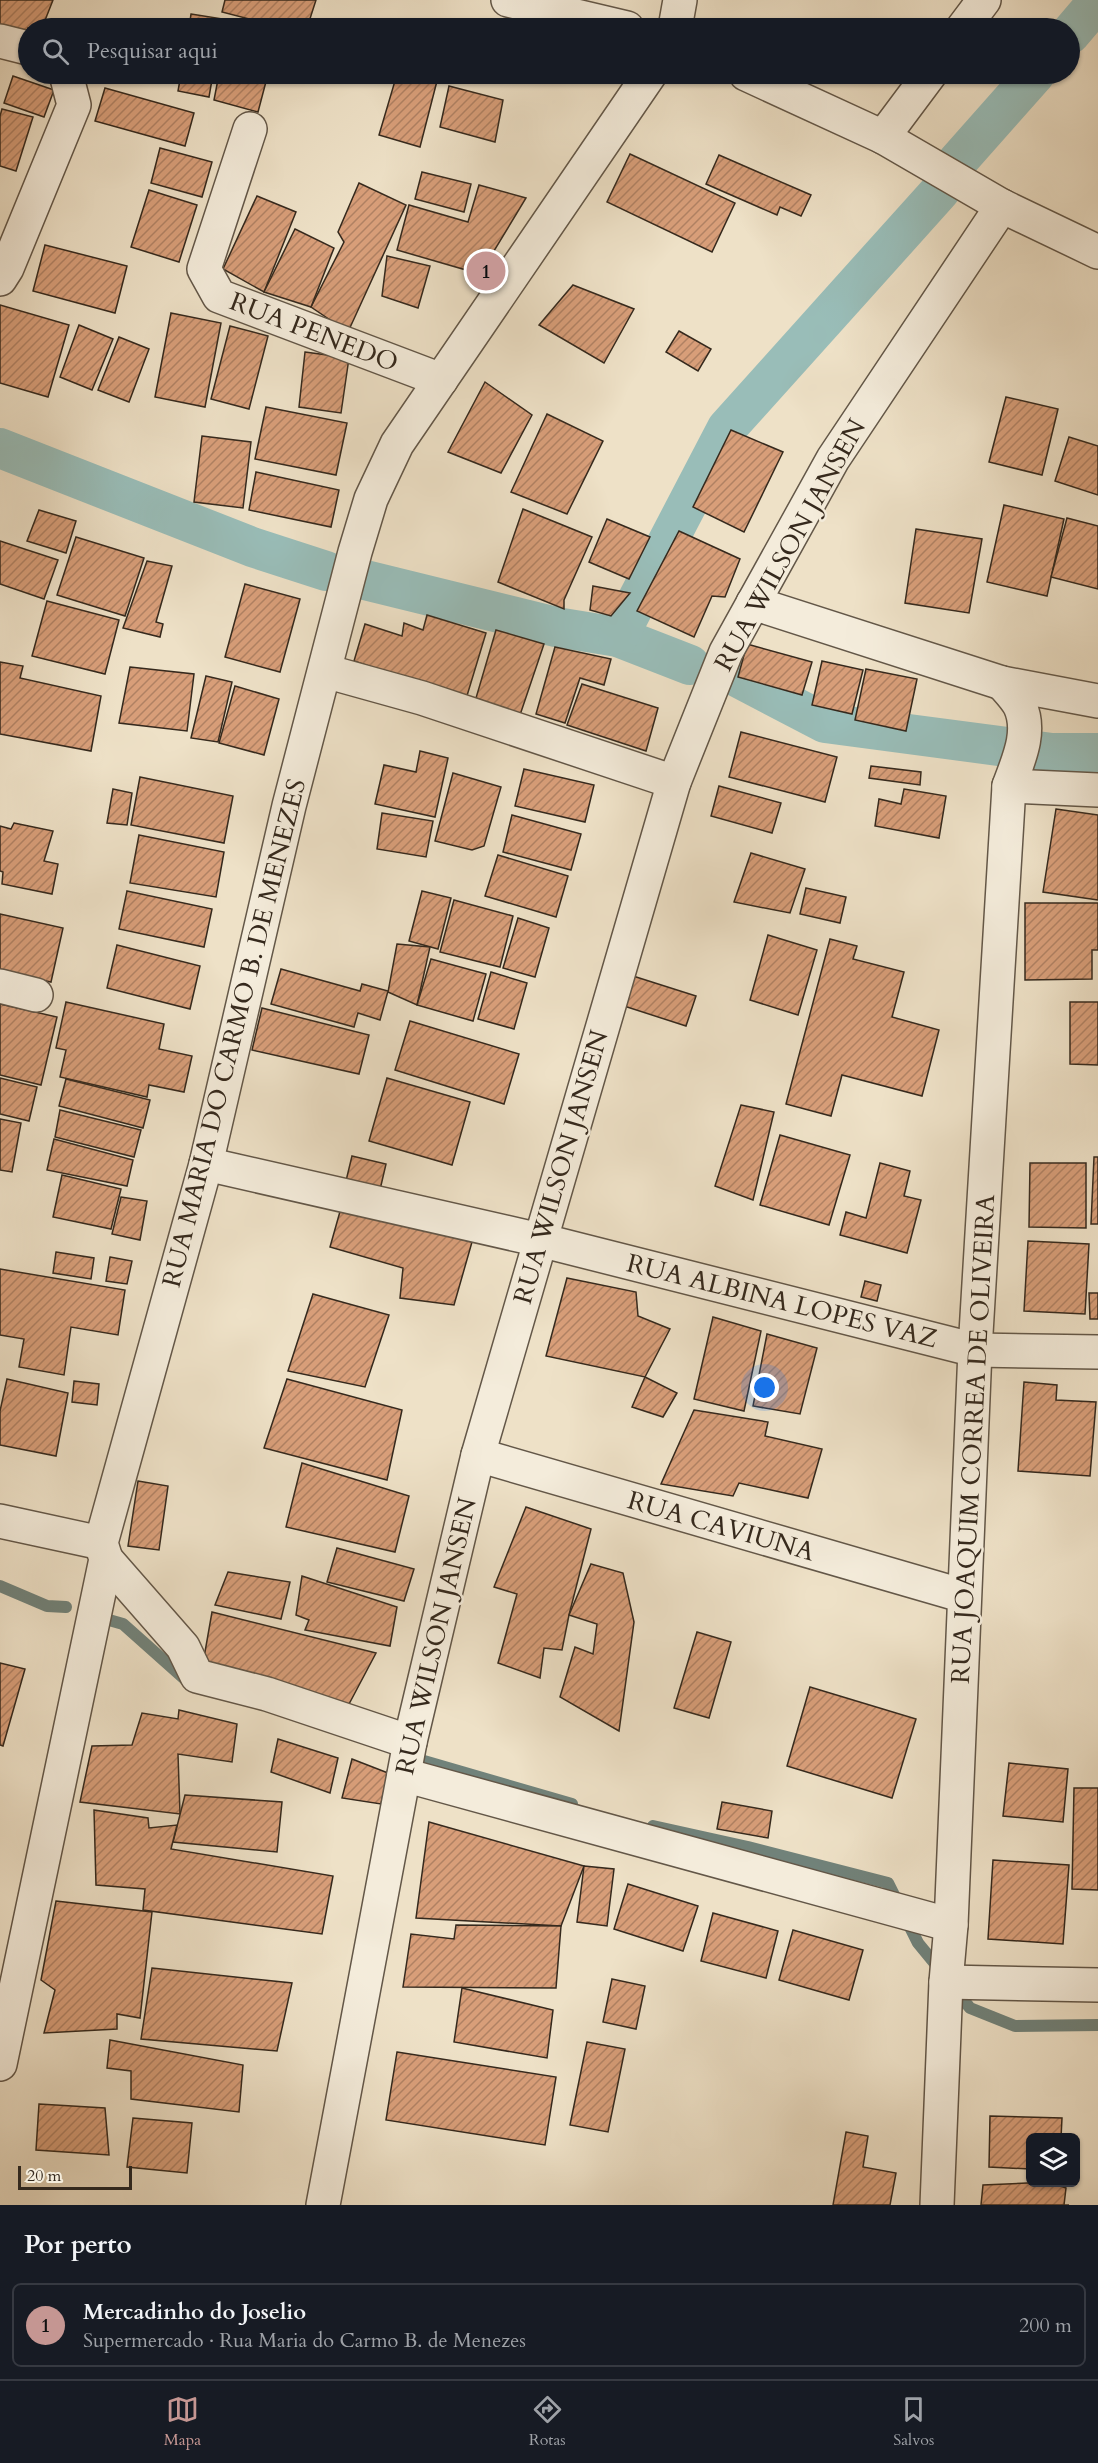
<!DOCTYPE html>
<html lang="pt">
<head>
<meta charset="utf-8">
<style>
	:root { --surface:#171b24; --page:#242831; --text:#f1f3f6; --muted:#9ea1a6; --line:#363941; --accent:#c59692 }
	body { margin:0; font-family:Cardo,serif; background:var(--page); color:var(--text) }
	.controls { position:absolute; right:18px; bottom:18px; display:grid; overflow:hidden; border-radius:9px; box-shadow:0 2px 4px #0004 }
	.controls button { width:54px; height:54px; display:grid; place-items:center; padding:0; border:0; border-bottom:2px solid var(--line); background:var(--surface); color:var(--text); font:30px sans-serif }
	.scale { position:absolute; left:18px; bottom:15px; width:114px; box-sizing:border-box; padding-left:6px; border:3px solid #35291d; border-top:0; font-size:16px; line-height:21px; white-space:nowrap; color:#35291d; -webkit-text-stroke:4px #f4ecdb; paint-order:stroke }
	.you { position:absolute; left:765px; top:1388px; width:21px; height:21px; margin:-15px; border:4px solid #fff; border-radius:50%; background:#1a73e8; box-shadow:0 0 0 9px #1a73e833 }
	.badge { display:grid; place-items:center; width:39px; height:39px; border-radius:50%; background:var(--accent); color:#111; font-size:20px; font-weight:700 }
	.pin { position:absolute; translate:-50% -50%; border:3px solid #fff; box-shadow:0 2px 6px #0006 }
	.list { margin:0; padding:0; list-style:none }
	h2 { display:flex; justify-content:space-between; align-items:center; height:78px; margin:0; padding:0 24px; font-size:26px }
	h2 small { font-size:20px; font-weight:400; color:var(--muted) }
	.list li { display:grid; grid-template-columns:39px 1fr auto; gap:18px; align-items:center; box-sizing:border-box; height:84px; margin:0 12px 12px; padding:0 12px; border:2px solid var(--line); border-radius:9px }
	.list b { display:block; font-size:22px; white-space:nowrap }
	.list p { margin:0; font-size:20px; white-space:nowrap; color:var(--muted) }
	.list em { font-size:20px; font-style:normal; color:var(--muted) }
	.icon { flex:none; width:33px; height:33px; fill:none; stroke:currentColor; stroke-width:2; stroke-linecap:round; stroke-linejoin:round }
	.map { position:relative; flex:none; width:1098px; height:2205px; overflow:hidden }
	.search { position:absolute; background:var(--surface); box-shadow:0 2px 4px #0004; left:18px; right:18px; top:18px; height:66px; display:flex; align-items:center; gap:15px; box-sizing:border-box; padding:0 21px; border-radius:33px; color:var(--muted); font-size:22px }
	.sheet { height:174px; background:var(--surface) }
	nav { display:flex; justify-content:space-around; align-items:center; box-sizing:border-box; height:84px; border-top:2px solid var(--line); background:var(--surface); font-size:16px; color:var(--muted) }
	nav a { display:grid; justify-items:center; gap:3px }
	nav .on { color:var(--accent) }
	.map>svg:first-child { display:block }
</style>
</head>
<body>
<div class="map">
<svg width="1098" height="2205" viewBox="0 0 1098 2205">
	<defs>
		<pattern id="building-hatch" width="6" height="6" patternUnits="userSpaceOnUse" patternTransform="scale(1.5)"><rect width="6" height="6" fill="#d89e79"/><path d="M-1 1l2-2M0 6l6-6M5 7l2-2" fill="none" stroke="#b08163"/></pattern>
	</defs>
	<rect width="100%" height="100%" fill="#eee1c7"/>
	<filter id="stains"><feTurbulence type="fractalNoise" baseFrequency=".00333" numOctaves="4"/><feColorMatrix values="0 0 0 0 .2 0 0 0 0 .09 0 0 0 0 .02 0 0 0 .5 -.17"/></filter>
	<radialGradient id="worn" r=".72"><stop offset=".6" stop-color="#630" stop-opacity="0"/><stop offset="1" stop-color="#630" stop-opacity=".3"/></radialGradient>
	<g fill="none" stroke-linecap="round" stroke-linejoin="round">
		<g stroke="#71827a" stroke-width="12">
			<polyline points="0,1586 47,1606 66,1607"/>
			<polyline points="109,1620 123,1624 187,1681"/>
			<polyline points="424,1761 572,1804"/>
			<polyline points="653,1826 748,1847 888,1883 918,1943 941,1971"/>
			<polyline points="953,1987 970,2008 1015,2026 1098,2025"/>
		</g>
		<g stroke="#99bdb8" stroke-width="40">
			<polyline points="1070,34 1098,1"/>
			<polyline points="957,162 1035,74"/>
			<polyline points="0,448 252,547 326,571"/>
			<polyline points="361,579 556,627 618,637 690,665"/>
			<polyline points="618,637 727,428 940,191"/>
			<polyline points="737,677 825,723 1052,753 1098,753"/>
		</g>
	</g>
	<g fill="url(#building-hatch)" stroke="#35291d" stroke-width="1.5">
		<polygon points="0,0 53,0 42,28 28,28 28,41 0,31"/>
		<polygon points="225,0 316,0 307,28 284,28 222,12"/>
		<polygon points="191,14 223,19 221,28 189,28"/>
		<polygon points="127,74 169,74 167,82"/>
		<polygon points="181,74 213,74 209,97 178,91"/>
		<polygon points="219,74 268,74 258,112 214,100"/>
		<polygon points="397,74 437,81 420,147 379,135"/>
		<polygon points="13,76 54,90 44,117 4,103"/>
		<polygon points="449,86 503,100 495,142 440,127"/>
		<polygon points="105,88 194,113 185,146 95,121"/>
		<polygon points="2,109 33,117 16,171 0,166 0,116"/>
		<polygon points="160,148 212,162 202,197 151,183"/>
		<polygon points="630,154 735,203 712,252 607,202"/>
		<polygon points="719,155 811,195 801,216 780,207 777,215 706,184"/>
		<polygon points="422,172 471,184 464,212 415,199"/>
		<polygon points="359,183 406,205 348,332 311,307 344,242 338,232"/>
		<polygon points="479,185 526,198 480,274 397,250 409,205 468,222"/>
		<polygon points="149,190 197,205 179,262 131,247"/>
		<polygon points="257,196 296,212 264,292 223,269"/>
		<polygon points="295,229 334,248 311,307 264,292"/>
		<polygon points="45,245 127,266 115,313 33,291"/>
		<polygon points="387,256 430,266 418,308 382,296"/>
		<polygon points="573,285 634,309 604,363 539,325"/>
		<polygon points="0,305 69,325 48,397 0,383"/>
		<polygon points="171,313 221,323 205,407 155,397"/>
		<polygon points="79,325 113,339 92,390 60,377"/>
		<polygon points="230,326 268,336 249,409 211,399"/>
		<polygon points="679,331 711,349 698,371 666,352"/>
		<polygon points="119,337 149,349 129,402 98,390"/>
		<polygon points="305,352 349,358 341,413 299,407"/>
		<polygon points="485,382 532,415 501,473 448,452"/>
		<polygon points="1006,397 1058,409 1042,475 989,462"/>
		<polygon points="266,407 347,423 336,475 255,459"/>
		<polygon points="547,414 603,441 567,514 511,492"/>
		<polygon points="731,430 783,452 744,532 693,507"/>
		<polygon points="202,436 251,442 243,508 194,502"/>
		<polygon points="1069,437 1098,446 1098,495 1055,481"/>
		<polygon points="256,472 339,490 331,527 249,510"/>
		<polygon points="1004,505 1064,519 1047,596 987,582"/>
		<polygon points="523,509 592,537 564,600 564,609 498,582"/>
		<polygon points="39,510 76,521 66,553 27,541"/>
		<polygon points="1067,518 1098,526 1098,589 1051,577"/>
		<polygon points="607,519 650,537 629,579 589,562"/>
		<polygon points="916,529 982,539 969,613 905,603"/>
		<polygon points="679,531 740,559 725,597 712,596 694,637 637,611"/>
		<polygon points="76,537 144,558 125,616 57,595"/>
		<polygon points="0,541 58,560 44,599 0,584"/>
		<polygon points="147,561 172,566 156,622 163,624 160,637 123,628"/>
		<polygon points="245,584 300,599 280,672 225,657"/>
		<polygon points="593,586 630,593 611,616 590,610"/>
		<polygon points="47,601 119,620 105,674 32,656"/>
		<polygon points="427,615 486,633 466,699 354,661 365,624 402,636 404,623 423,630"/>
		<polygon points="496,630 544,644 520,715 476,698"/>
		<polygon points="747,644 812,662 802,695 738,677"/>
		<polygon points="555,647 611,659 604,685 580,678 565,723 536,714"/>
		<polygon points="822,661 863,670 852,714 812,705"/>
		<polygon points="0,662 23,666 20,678 101,696 91,751 0,734"/>
		<polygon points="130,667 194,674 187,731 119,723"/>
		<polygon points="866,669 917,679 906,731 855,720"/>
		<polygon points="206,676 232,682 218,742 191,738"/>
		<polygon points="582,684 658,708 646,751 567,725"/>
		<polygon points="235,686 279,699 264,755 219,743"/>
		<polygon points="741,732 837,757 825,802 729,777"/>
		<polygon points="420,751 448,758 435,817 375,804 384,765 416,772"/>
		<polygon points="871,766 921,772 920,785 869,778"/>
		<polygon points="524,769 594,785 585,822 515,806"/>
		<polygon points="453,773 501,787 484,846 472,850 435,841"/>
		<polygon points="140,777 233,796 224,843 131,825"/>
		<polygon points="719,786 781,803 772,833 711,816"/>
		<polygon points="113,789 132,793 127,825 107,823"/>
		<polygon points="904,789 946,796 939,838 875,826 879,799 901,804"/>
		<polygon points="1056,809 1098,815 1098,900 1043,892"/>
		<polygon points="382,813 433,821 426,857 377,849"/>
		<polygon points="512,815 581,834 571,870 503,852"/>
		<polygon points="14,823 53,831 44,861 58,864 52,894 2,884 3,872 0,871 0,826 11,829"/>
		<polygon points="139,835 224,852 216,897 130,883"/>
		<polygon points="751,853 805,869 790,913 734,902"/>
		<polygon points="498,855 568,876 556,917 485,896"/>
		<polygon points="806,888 846,897 840,923 800,914"/>
		<polygon points="127,891 212,909 204,947 119,929"/>
		<polygon points="422,891 451,898 438,949 409,941"/>
		<polygon points="454,900 513,916 500,967 440,952"/>
		<polygon points="1025,903 1098,903 1098,950 1092,950 1092,979 1025,980"/>
		<polygon points="0,914 63,928 51,982 0,971"/>
		<polygon points="518,918 549,928 535,977 503,968"/>
		<polygon points="768,935 817,950 798,1015 750,1000"/>
		<polygon points="830,939 857,946 853,959 904,972 892,1017 939,1030 922,1096 842,1075 831,1116 786,1104"/>
		<polygon points="397,944 430,947 417,1005 388,992"/>
		<polygon points="117,945 200,966 190,1009 107,988"/>
		<polygon points="431,959 486,974 473,1021 417,1005"/>
		<polygon points="281,969 360,991 362,984 388,991 380,1020 358,1013 354,1027 271,1004"/>
		<polygon points="491,972 527,983 514,1029 478,1019"/>
		<polygon points="633,976 696,996 686,1026 624,1006"/>
		<polygon points="66,1002 164,1024 159,1049 192,1056 184,1092 149,1085 147,1097 60,1077 66,1050 56,1048"/>
		<polygon points="1070,1002 1098,1002 1098,1065 1070,1064"/>
		<polygon points="0,1004 57,1017 41,1085 0,1075"/>
		<polygon points="262,1008 369,1035 359,1074 252,1050"/>
		<polygon points="410,1021 519,1054 504,1104 395,1070"/>
		<polygon points="0,1078 37,1087 29,1121 0,1114"/>
		<polygon points="387,1078 470,1102 452,1165 369,1141"/>
		<polygon points="66,1079 150,1100 143,1128 59,1106"/>
		<polygon points="741,1105 774,1112 753,1200 715,1186"/>
		<polygon points="60,1110 141,1130 134,1157 55,1137"/>
		<polygon points="0,1119 21,1123 12,1172 0,1170"/>
		<polygon points="780,1135 850,1155 829,1225 760,1205"/>
		<polygon points="54,1139 133,1160 127,1186 47,1170"/>
		<polygon points="352,1156 386,1164 379,1194 345,1185"/>
		<polygon points="1094,1157 1098,1157 1098,1224 1091,1224"/>
		<polygon points="880,1163 910,1171 904,1196 921,1200 907,1253 840,1235 846,1212 866,1218"/>
		<polygon points="1030,1163 1086,1163 1086,1228 1029,1227"/>
		<polygon points="62,1175 121,1189 111,1229 53,1217"/>
		<polygon points="121,1197 147,1201 140,1240 112,1234"/>
		<polygon points="341,1208 472,1242 454,1305 400,1298 403,1268 330,1247"/>
		<polygon points="1028,1241 1089,1244 1085,1314 1024,1311"/>
		<polygon points="56,1252 94,1258 91,1279 53,1273"/>
		<polygon points="110,1257 132,1261 127,1284 106,1281"/>
		<polygon points="0,1269 125,1290 118,1335 71,1327 64,1375 19,1367 24,1339 0,1335"/>
		<polygon points="567,1278 636,1292 638,1316 670,1329 645,1377 546,1356"/>
		<polygon points="865,1281 881,1285 877,1301 861,1297"/>
		<polygon points="1089,1293 1098,1293 1098,1319 1090,1319"/>
		<polygon points="313,1294 389,1315 365,1387 288,1371"/>
		<polygon points="713,1317 761,1331 744,1411 694,1399"/>
		<polygon points="767,1334 817,1348 800,1414 753,1406"/>
		<polygon points="645,1377 677,1393 663,1417 632,1407"/>
		<polygon points="7,1379 68,1393 56,1456 0,1445 0,1411"/>
		<polygon points="287,1379 402,1410 387,1480 264,1448"/>
		<polygon points="74,1381 99,1384 97,1405 72,1402"/>
		<polygon points="1024,1382 1057,1385 1056,1400 1096,1402 1090,1476 1018,1471"/>
		<polygon points="694,1410 768,1422 765,1436 822,1449 808,1498 739,1483 733,1496 661,1484"/>
		<polygon points="302,1463 409,1496 395,1552 286,1527"/>
		<polygon points="138,1481 168,1486 159,1550 128,1546"/>
		<polygon points="526,1507 591,1529 569,1615 562,1650 544,1648 540,1678 498,1663 517,1594 494,1587"/>
		<polygon points="337,1548 414,1569 404,1601 327,1582"/>
		<polygon points="591,1564 623,1573 634,1622 619,1731 560,1697 575,1647 593,1654 597,1624 569,1615"/>
		<polygon points="228,1572 290,1582 281,1619 215,1605"/>
		<polygon points="302,1576 397,1607 390,1646 305,1630 309,1620 296,1615"/>
		<polygon points="212,1612 376,1653 348,1706 202,1669"/>
		<polygon points="697,1632 731,1642 709,1718 674,1708"/>
		<polygon points="0,1663 25,1669 3,1746 0,1745"/>
		<polygon points="810,1687 916,1719 892,1798 787,1766"/>
		<polygon points="179,1710 237,1724 232,1762 178,1754 180,1814 80,1802 92,1746 132,1745 142,1713 178,1719"/>
		<polygon points="278,1739 338,1758 330,1793 271,1772"/>
		<polygon points="352,1759 388,1773 381,1804 342,1798"/>
		<polygon points="1009,1763 1068,1769 1063,1822 1003,1816"/>
		<polygon points="1074,1788 1098,1788 1098,1890 1072,1889"/>
		<polygon points="185,1795 282,1802 277,1852 173,1842"/>
		<polygon points="722,1802 772,1811 768,1838 717,1829"/>
		<polygon points="94,1810 148,1818 149,1828 177,1825 171,1849 333,1876 322,1934 143,1910 145,1889 96,1885"/>
		<polygon points="429,1822 584,1866 561,1926 416,1918"/>
		<polygon points="993,1860 1069,1865 1063,1944 988,1939"/>
		<polygon points="584,1866 614,1869 607,1926 577,1922"/>
		<polygon points="628,1884 698,1906 683,1951 614,1929"/>
		<polygon points="56,1901 152,1912 140,2018 117,2014 117,2029 44,2033 55,1990 41,1980"/>
		<polygon points="713,1913 778,1931 766,1978 701,1961"/>
		<polygon points="456,1925 561,1926 556,1988 403,1987 411,1934 454,1939"/>
		<polygon points="793,1930 863,1950 849,2000 779,1980"/>
		<polygon points="152,1968 292,1983 277,2051 141,2039"/>
		<polygon points="612,1979 645,1986 636,2029 603,2022"/>
		<polygon points="462,1988 553,2010 547,2058 454,2042"/>
		<polygon points="110,2040 243,2065 239,2112 131,2099 131,2071 107,2068"/>
		<polygon points="587,2042 625,2049 608,2132 570,2125"/>
		<polygon points="397,2052 556,2077 545,2145 386,2120"/>
		<polygon points="39,2104 105,2108 109,2155 36,2150"/>
		<polygon points="990,2116 1062,2118 1061,2138 1030,2138 1030,2169 989,2167"/>
		<polygon points="133,2118 192,2123 187,2173 127,2167"/>
		<polygon points="846,2132 868,2136 863,2167 896,2173 890,2205 833,2205"/>
		<polygon points="1050,2182 1066,2188 1064,2205 1069,2205 981,2205 983,2185"/>
	</g>
	<g fill="none" stroke-linecap="round" stroke-linejoin="round">
		<defs>
			<g id="street">
				<polyline points="508,0 627,28"/>
				<polyline points="675,28 680,0"/>
				<polyline points="963,28 984,0"/>
				<polyline points="0,41 28,48"/>
				<polyline points="746,74 883,137 1002,206 1098,252"/>
				<polyline points="250,129 204,269 219,296 441,380"/>
				<polyline points="883,137 930,74"/>
				<polyline points="0,279 7,268 74,105 66,74"/>
				<polyline points="753,603 1002,683 1098,701"/>
				<polyline points="325,671 422,698 674,782"/>
				<polyline points="1009,786 1098,790"/>
				<polyline points="0,986 36,995"/>
				<polyline points="206,1164 540,1240 975,1350 1098,1352"/>
				<polyline points="478,1455 964,1596"/>
				<polyline points="0,1521 101,1543"/>
				<polyline points="106,1559 183,1647 197,1676 267,1694 410,1742"/>
				<polyline points="404,1775 951,1925"/>
				<polyline points="946,1982 1098,1985"/>
				<polyline points="0,2064 106,1559 101,1543 206,1164 289,806 355,552 371,499 397,444 650,74"/>
				<polyline points="323,2205 410,1742 478,1455 674,782 726,652 833,459 1002,206"/>
				<path d="M 937,2205 L 946,1982 L 951,1925 L 975,1350 L 1009,786 C 1018,761 1032,732 1020,706 C 1016,698 1008,690 1002,683"/>
			</g>
		</defs>
		<use href="#street" stroke="#635748" stroke-width="36"/>
		<use href="#street" stroke="#f4ecdb" stroke-width="33"/>
	</g>
	<g text-anchor="middle" dominant-baseline="central" stroke-width="5" stroke-linejoin="round" paint-order="stroke">
		<g font-size="26" fill="#35291d" stroke="#f4ecdb">
			<text transform="translate(314 332) rotate(21)">RUA PENEDO</text>
			<text transform="translate(790 545) rotate(-61)">RUA WILSON JANSEN</text>
			<text transform="translate(234 1033) rotate(-76)">RUA MARIA DO CARMO B. DE MENEZES</text>
			<text transform="translate(561 1167) rotate(-74)">RUA WILSON JANSEN</text>
			<text transform="translate(782 1301) rotate(14)">RUA ALBINA LOPES VAZ</text>
			<text transform="translate(973 1439) rotate(-87)">RUA JOAQUIM CORREA DE OLIVEIRA</text>
			<text transform="translate(721 1526) rotate(16)">RUA CAVIUNA</text>
			<text transform="translate(436 1636) rotate(-77)">RUA WILSON JANSEN</text>
		</g>
	</g>
	<rect width="100%" height="100%" filter="url(#stains)"/>
	<rect width="100%" height="100%" fill="url(#worn)"/>
</svg>
<div class="controls">
<button><svg class="icon" aria-label="layers" viewBox="0 0 24 24"><path d="M12 4l9 5-9 5-9-5zM3 14l9 5 9-5"/></svg></button>
</div>
<div class="scale">20 m</div>
<div class="you"></div>
<div class="pin badge" style="left:486px;top:271px">1</div>
<div class="search"><svg class="icon" aria-label="search" viewBox="0 0 24 24"><circle cx="10" cy="10" r="6"/><path d="M15 15l6 6"/></svg>Pesquisar aqui</div>
</div>
<section class="sheet">
<h2>Por perto<small></small></h2>
<ul class="list">
<li><span class="badge">1</span><div><b>Mercadinho do Joselio</b><p>Supermercado · Rua Maria do Carmo B. de Menezes</p></div><em>200 m</em></li>
</ul>
</section>
<nav>
<a class="on"><svg class="icon" aria-label="map" viewBox="0 0 24 24"><path d="M3 6l6-2 6 2 6-2v14l-6 2-6-2-6 2zM9 4v14M15 6v14"/></svg>Mapa</a>
<a><svg class="icon" aria-label="directions" viewBox="0 0 24 24"><path d="M12 3l9 9-9 9-9-9zM9 14v-3h6M13 9l2 2-2 2"/></svg>Rotas</a>
<a><svg class="icon" aria-label="saved" viewBox="0 0 24 24"><path d="M7 4h10v16l-5-4-5 4z"/></svg>Salvos</a>
</nav>
</body>
</html>
